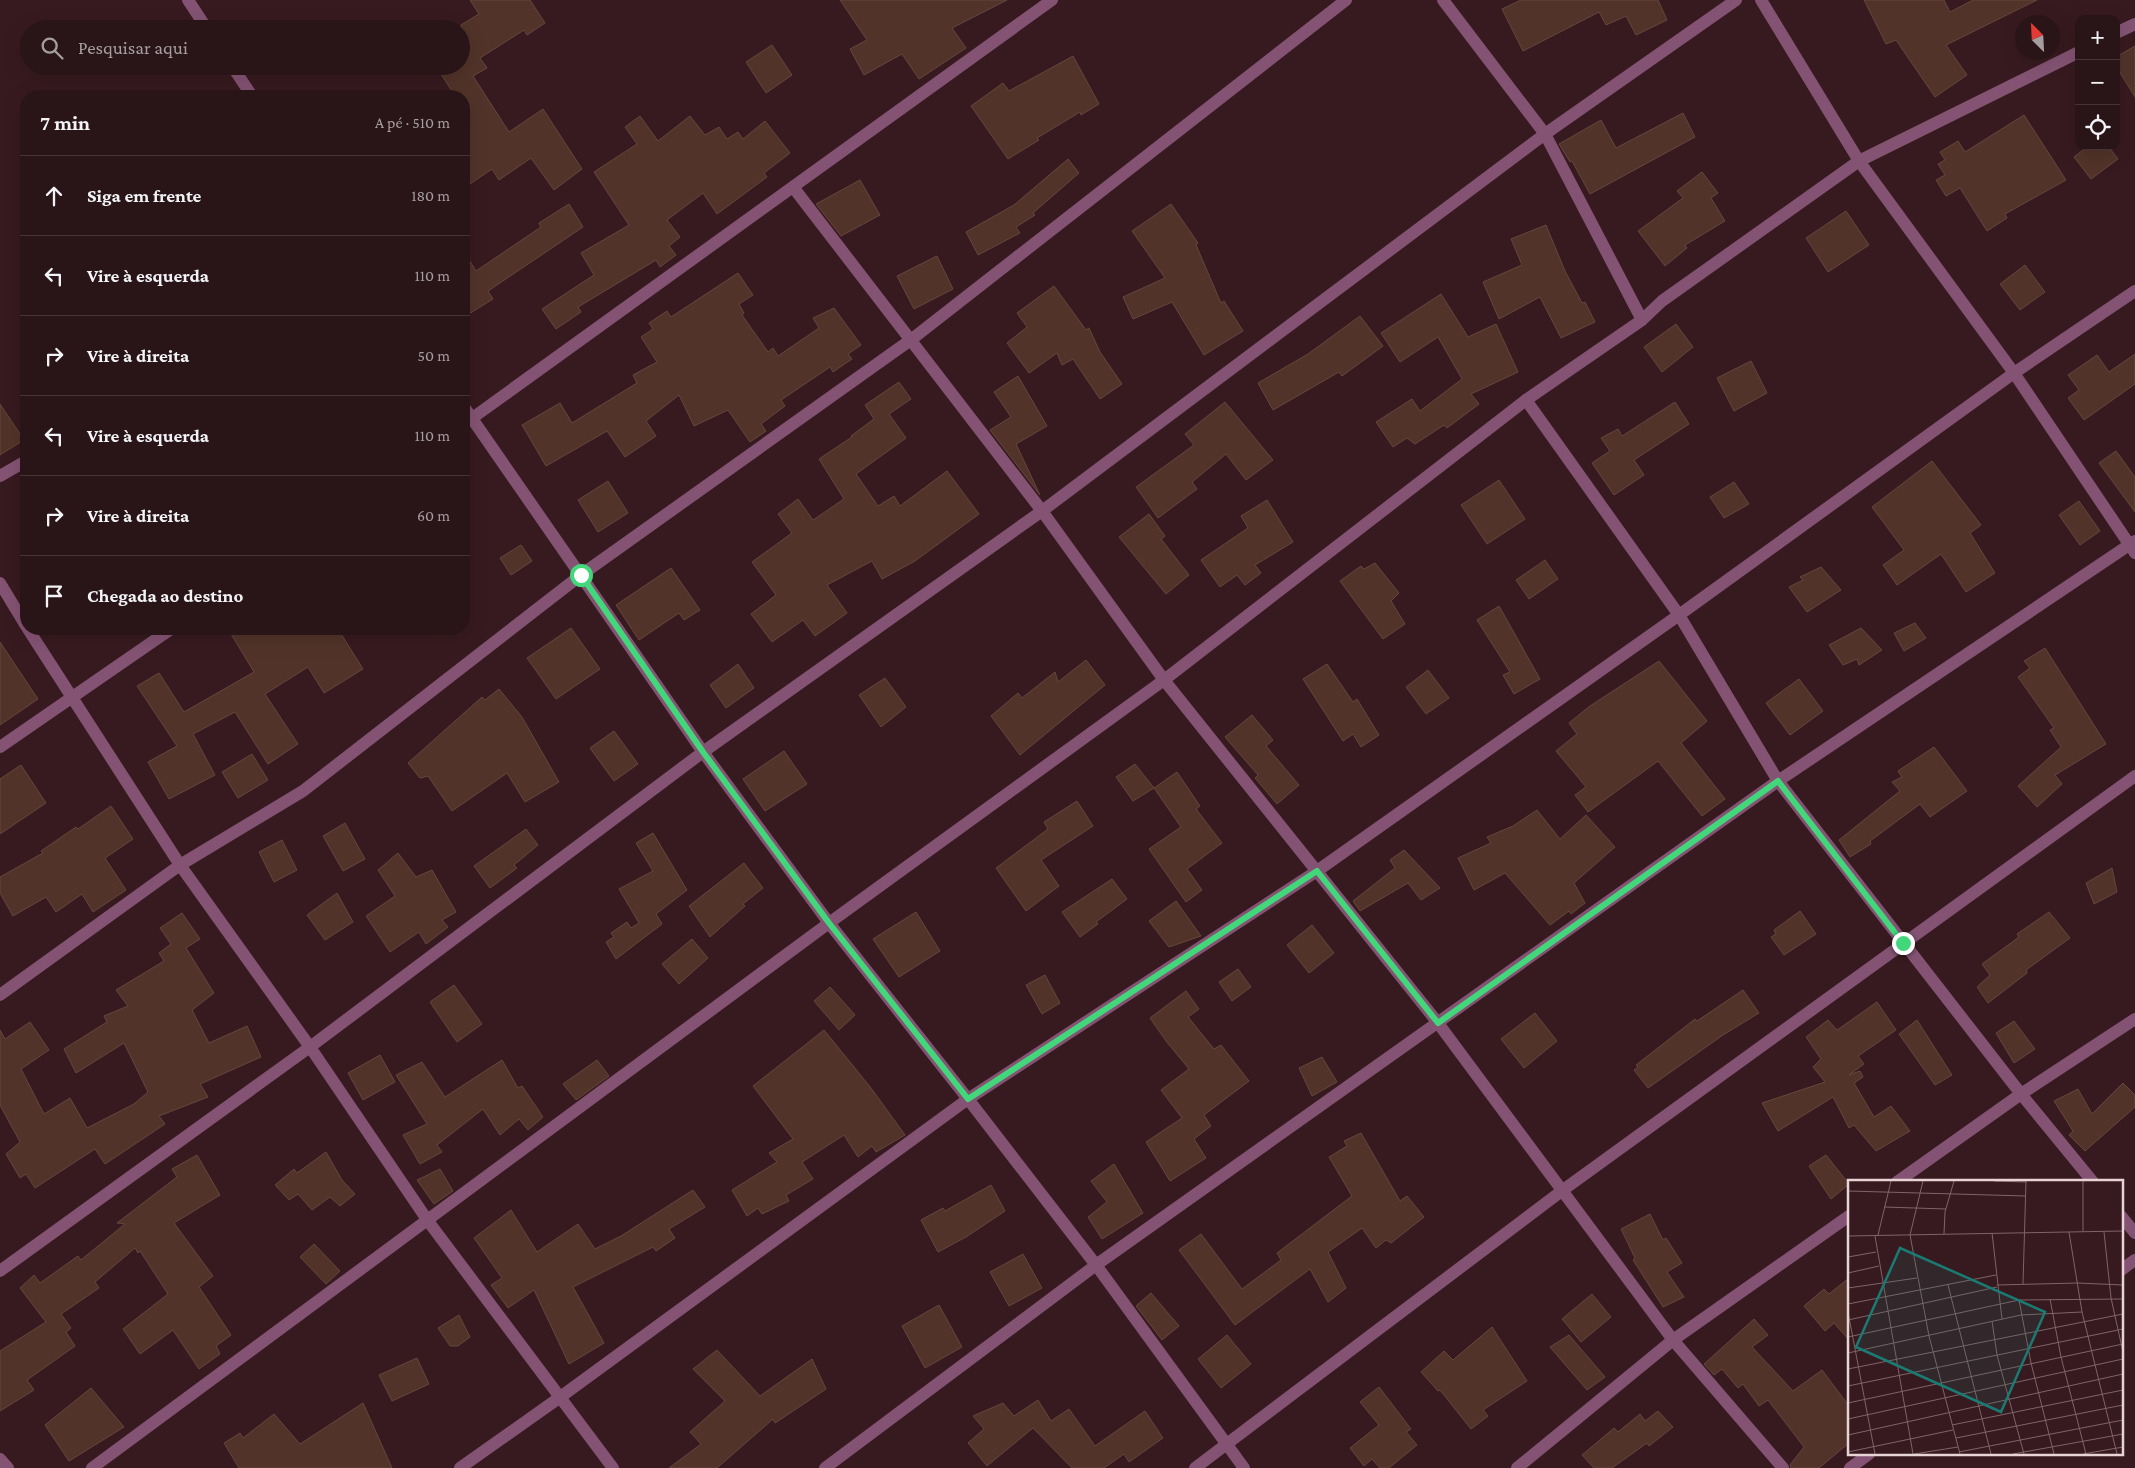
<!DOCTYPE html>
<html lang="pt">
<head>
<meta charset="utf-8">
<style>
	:root { --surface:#291417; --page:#352124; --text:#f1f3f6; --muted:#a59ea1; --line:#453336 }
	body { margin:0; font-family:"Crimson Pro",serif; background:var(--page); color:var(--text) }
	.controls { position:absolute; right:15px; top:15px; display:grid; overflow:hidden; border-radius:10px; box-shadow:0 5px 20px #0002 }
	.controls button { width:45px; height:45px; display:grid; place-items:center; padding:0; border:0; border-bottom:1px solid var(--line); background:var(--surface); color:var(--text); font:25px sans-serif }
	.compass { position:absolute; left:2015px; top:15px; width:45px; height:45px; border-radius:50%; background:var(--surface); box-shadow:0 5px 20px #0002; rotate:336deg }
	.stop { position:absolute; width:15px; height:15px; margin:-11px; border:4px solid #43d77b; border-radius:50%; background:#fff }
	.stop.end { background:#43d77b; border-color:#fff; box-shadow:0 1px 5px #0008 }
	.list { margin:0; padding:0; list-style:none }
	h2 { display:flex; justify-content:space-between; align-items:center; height:65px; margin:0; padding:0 20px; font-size:21px }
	h2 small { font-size:16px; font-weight:400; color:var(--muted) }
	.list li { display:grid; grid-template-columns:32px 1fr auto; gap:15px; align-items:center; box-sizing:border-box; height:80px; padding:0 20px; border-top:1px solid var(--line) }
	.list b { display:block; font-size:19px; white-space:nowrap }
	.list em { font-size:16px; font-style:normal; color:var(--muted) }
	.icon { flex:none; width:28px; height:28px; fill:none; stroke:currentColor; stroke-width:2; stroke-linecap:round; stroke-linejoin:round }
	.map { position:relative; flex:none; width:2135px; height:1468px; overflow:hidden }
	.search { position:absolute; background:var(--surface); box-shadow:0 5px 20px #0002; left:20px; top:20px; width:450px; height:55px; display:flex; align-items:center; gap:12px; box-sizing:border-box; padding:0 18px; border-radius:28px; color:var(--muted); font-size:19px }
	.panel { position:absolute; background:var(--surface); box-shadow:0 5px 20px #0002; left:20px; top:90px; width:450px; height:545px; border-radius:20px }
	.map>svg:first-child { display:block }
</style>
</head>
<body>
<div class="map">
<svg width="2135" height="1468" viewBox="0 0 2135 1468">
	<rect width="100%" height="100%" fill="#371a1f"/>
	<g fill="#513329" stroke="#66473d">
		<polygon points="470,0 530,0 545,23 527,35 524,30 480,58 487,68 473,76 509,132 543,109 582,169 554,190 531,158 499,180 492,169 464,188 464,96 455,96 436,66 461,66 461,25 479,14"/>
		<polygon points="840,0 1007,0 952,28 966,48 919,79 902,54 864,75 850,49 867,40"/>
		<polygon points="1521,0 1658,0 1667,20 1636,35 1626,16 1606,25 1599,12 1523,51 1502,9"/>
		<polygon points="1864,0 1944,0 1950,12 1973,0 2037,0 1946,45 1967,75 1935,97 1896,40 1886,44"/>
		<polygon points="772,45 792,75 766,93 746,62"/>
		<polygon points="2135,46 2135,97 2116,66 2116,57"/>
		<polygon points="1073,56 1099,104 1081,115 1080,112 1037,138 1039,140 1008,159 971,106 1003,83 1009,91"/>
		<polygon points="1683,113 1695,137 1590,194 1572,161 1570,162 1559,144 1601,120 1616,148"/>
		<polygon points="2024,115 2066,180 2005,214 2007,218 1987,231 1960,188 1946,196 1936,180 1945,175 1938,164 1945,160 1940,152 1958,141 1965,152"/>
		<polygon points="640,116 658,141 690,116 705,135 719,127 727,139 738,132 743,139 765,121 790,153 764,173 767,177 717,214 703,193 667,220 680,237 669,246 676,255 660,267 656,260 578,307 581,312 556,329 542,309 594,275 581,253 629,225 594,172 637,144 625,127"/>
		<polygon points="2088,146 2108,146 2118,159 2091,179 2074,157"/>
		<polygon points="1068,159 1079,173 1033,213 1035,215 1016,227 1020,233 978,255 966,232 1014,205"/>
		<polygon points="1702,172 1718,193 1711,198 1725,221 1685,245 1687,248 1665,266 1638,231 1683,198 1677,191"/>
		<polygon points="860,180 880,215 841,236 816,204"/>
		<polygon points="569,204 583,227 488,291 493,299 464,317 464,252 476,271 541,227 539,223"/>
		<polygon points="1171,204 1198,243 1196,245 1221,303 1224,301 1243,331 1204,355 1172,302 1133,319 1123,297 1165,278 1132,231"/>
		<polygon points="1846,211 1869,245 1828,272 1806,238"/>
		<polygon points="1546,225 1565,271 1582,303 1585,302 1595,322 1561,338 1540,297 1499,319 1483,282 1522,265 1511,239"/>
		<polygon points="937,256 953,289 914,309 897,276"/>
		<polygon points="2025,265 2045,292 2020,310 2000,284"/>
		<polygon points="738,273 753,295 739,304 744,313 742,315 768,352 773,348 778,356 819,328 813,318 834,308 861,345 848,354 852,359 833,372 830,367 781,400 785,406 761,424 766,431 750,442 728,410 694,426 679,395 646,421 656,436 625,457 607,431 546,466 522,425 560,403 572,423 637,383 633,375 657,362 641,337 653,329 649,323 667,311 671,317"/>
		<polygon points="1054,286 1086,330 1089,328 1100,352 1122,384 1100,399 1073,359 1062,365 1057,353 1029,373 1007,343 1027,327 1017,313"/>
		<polygon points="1441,294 1468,337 1496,324 1518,372 1471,394 1479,404 1447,428 1444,425 1415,444 1407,438 1393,447 1376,422 1412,399 1420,411 1462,379 1438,337 1400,362 1381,333"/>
		<polygon points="1360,316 1383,346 1342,376 1339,372 1273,410 1258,383 1308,354"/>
		<polygon points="1676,324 1693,347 1662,372 1644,347"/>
		<polygon points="2135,354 2135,384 2084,420 2068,398 2079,390 2068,375 2097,355 2109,372"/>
		<polygon points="1751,361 1767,393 1734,411 1717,378"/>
		<polygon points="1018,376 1047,426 1016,444 1040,495 990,430 1011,417 994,392"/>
		<polygon points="899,382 911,399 889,414 906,438 856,474 878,506 894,496 900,506 947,471 979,514 915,561 882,579 872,561 827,585 847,613 815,636 803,620 772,642 751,614 776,595 752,562 792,533 778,514 798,499 813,520 844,499 819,459 852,437 851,436 874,419 865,405"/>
		<polygon points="1225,402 1273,460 1246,480 1226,454 1192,482 1197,489 1158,518 1136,487 1194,445 1185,434"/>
		<polygon points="1675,402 1689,424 1634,460 1644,475 1614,495 1592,463 1610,451 1601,438 1618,429 1622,436"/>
		<polygon points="0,404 24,440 0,455"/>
		<polygon points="2116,451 2135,477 2135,512 2099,463"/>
		<polygon points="1932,461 1981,525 1970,533 1995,573 1966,592 1941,554 1897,585 1883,565 1904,550 1872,507"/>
		<polygon points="1499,480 1525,519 1487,544 1461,505"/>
		<polygon points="608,481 628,513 598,532 578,500"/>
		<polygon points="1734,482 1749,504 1724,518 1710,497"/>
		<polygon points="1267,500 1293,542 1255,565 1261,573 1245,585 1237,575 1220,587 1201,560 1248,528 1241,516"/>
		<polygon points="2079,501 2100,531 2080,545 2059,515"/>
		<polygon points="1149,514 1165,536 1161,539 1189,575 1166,594 1119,537"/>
		<polygon points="521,545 532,561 511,575 500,558"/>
		<polygon points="1545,560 1558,579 1529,599 1516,580"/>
		<polygon points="1375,563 1399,593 1391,601 1405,624 1383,639 1340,581 1361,566 1364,569"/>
		<polygon points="1821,567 1841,590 1807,612 1789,587 1803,580 1800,577"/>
		<polygon points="671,568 700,610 684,620 679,613 639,640 616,605"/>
		<polygon points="1499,606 1540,679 1514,694 1503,675 1510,672 1477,620"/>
		<polygon points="1915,623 1926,638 1904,651 1894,633"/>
		<polygon points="571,628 600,669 556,699 527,658"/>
		<polygon points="1861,628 1882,650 1859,665 1857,659 1843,665 1829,645"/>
		<polygon points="228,629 338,629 363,669 324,693 308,667 265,694 298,744 268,764 235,712 193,734 215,775 169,799 148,762 177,746 137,686 159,673 184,712 254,672"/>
		<polygon points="0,642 38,699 0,725"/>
		<polygon points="2045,648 2106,744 2055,775 2062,784 2037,807 2018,786 2061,747 2050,730 2054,728 2018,677 2030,668 2024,661"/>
		<polygon points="1086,660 1105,685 1020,755 991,716 1018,693 1022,698 1055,672 1058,682"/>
		<polygon points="1659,661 1707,721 1681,743 1725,799 1702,816 1658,761 1588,812 1575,795 1586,787 1556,751 1577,734 1569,723 1590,706"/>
		<polygon points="738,664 754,688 726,708 710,685"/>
		<polygon points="1327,664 1353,702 1357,699 1379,735 1361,747 1353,734 1343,741 1303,679"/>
		<polygon points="1428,670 1449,698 1426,714 1406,687"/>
		<polygon points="885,678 906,707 881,727 859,695"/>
		<polygon points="1799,679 1823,711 1790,735 1766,703"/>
		<polygon points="499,689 522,717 559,782 525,802 507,773 452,811 428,776 420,778 408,763 482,697 485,700"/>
		<polygon points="1252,715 1273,740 1266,746 1299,785 1277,804 1255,778 1258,775 1225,737"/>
		<polygon points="614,731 638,764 614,781 590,748"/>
		<polygon points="1934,747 1967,791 1930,817 1920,804 1870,841 1871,844 1850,857 1839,840 1900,791 1892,782 1902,777 1898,771"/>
		<polygon points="784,751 807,784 765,811 743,779"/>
		<polygon points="252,754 268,780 238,798 222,772"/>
		<polygon points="1135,764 1154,788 1133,801 1116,777"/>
		<polygon points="21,765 46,803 0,834 0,779"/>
		<polygon points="1177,772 1200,806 1196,809 1222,843 1187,869 1202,890 1186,902 1149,849 1181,827 1154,788"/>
		<polygon points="1077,801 1093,826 1041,860 1059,886 1026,911 996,868 1048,829 1044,822"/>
		<polygon points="111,806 133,839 105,858 126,890 93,912 82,894 56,912 46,897 13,916 0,893 0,877 43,853 41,851 76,827 78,829"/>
		<polygon points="1537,810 1560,839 1586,815 1615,847 1574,883 1585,903 1571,914 1569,911 1550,925 1505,873 1474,890 1458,858 1491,843 1487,837 1513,826"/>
		<polygon points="345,823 365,859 343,871 323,836"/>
		<polygon points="526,829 538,845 514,865 517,868 490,888 474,866"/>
		<polygon points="653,833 687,890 656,914 662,924 616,959 606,942 614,937 611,933 627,922 631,928 639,923 619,889 653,871 636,843"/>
		<polygon points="282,840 297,870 274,882 259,852"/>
		<polygon points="1404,850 1440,888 1421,900 1408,883 1360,911 1353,901 1395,868 1390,860"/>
		<polygon points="398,853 416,877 432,870 456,912 442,920 448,927 426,944 419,932 390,952 366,916 395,896 378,870"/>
		<polygon points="744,863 763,888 743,904 745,906 710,937 689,906"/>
		<polygon points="2112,868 2117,892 2094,904 2086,883"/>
		<polygon points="1112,879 1127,899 1096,922 1098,924 1080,937 1062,912"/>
		<polygon points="337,893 353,922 325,940 307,915"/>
		<polygon points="1176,901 1201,936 1169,947 1149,921"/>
		<polygon points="1800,911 1816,934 1784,955 1771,937 1776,934 1774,930"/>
		<polygon points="916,912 940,951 899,977 873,939"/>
		<polygon points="2049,912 2070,938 2026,970 2027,973 1988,1003 1977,987 1990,975 1982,964 2019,937 2017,934"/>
		<polygon points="182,913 200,939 186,948 214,993 192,1010 209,1043 247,1026 261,1057 200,1084 208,1097 159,1116 165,1124 105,1164 95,1149 35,1188 26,1174 20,1178 6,1154 20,1142 0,1105 0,1030 5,1039 30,1022 49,1050 21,1069 44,1114 70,1098 87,1128 134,1104 148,1092 124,1043 76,1073 64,1049 107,1022 104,1016 128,1006 116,990 164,961 159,953 171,944 160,928"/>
		<polygon points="1312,925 1334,953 1309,973 1287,945"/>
		<polygon points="692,939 708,958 679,984 662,964"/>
		<polygon points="1238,969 1251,987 1232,1001 1219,982"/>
		<polygon points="1045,975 1060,1003 1042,1014 1026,985"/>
		<polygon points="454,985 482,1024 457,1042 430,1002"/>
		<polygon points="830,987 855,1015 839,1030 814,1001"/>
		<polygon points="1743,990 1759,1013 1723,1035 1648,1088 1634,1070 1638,1067 1636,1065 1695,1019 1697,1021"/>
		<polygon points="1186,991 1199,1009 1188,1017 1214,1049 1221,1045 1249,1081 1204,1115 1211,1126 1194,1139 1206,1158 1170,1181 1146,1142 1182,1118 1161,1090 1189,1069 1166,1041 1150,1018"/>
		<polygon points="1877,1002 1896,1030 1858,1056 1864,1064 1849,1075 1860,1071 1863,1077 1854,1083 1874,1117 1891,1106 1910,1131 1876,1151 1854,1125 1849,1128 1833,1097 1778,1131 1762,1103 1825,1082 1813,1067 1821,1059 1806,1037 1828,1020 1837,1030"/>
		<polygon points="1535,1013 1557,1041 1524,1068 1501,1039"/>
		<polygon points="1917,1020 1952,1075 1935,1085 1899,1034"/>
		<polygon points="2014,1021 2035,1049 2014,1063 1996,1033"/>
		<polygon points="824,1030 871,1088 905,1135 876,1152 872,1146 858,1157 844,1135 802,1162 813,1179 786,1195 789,1201 762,1214 758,1208 747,1216 732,1190 777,1162 769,1153 793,1139 753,1086"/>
		<polygon points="380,1055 395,1082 363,1100 348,1073"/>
		<polygon points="1322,1057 1337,1082 1312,1096 1299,1068"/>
		<polygon points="502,1060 518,1088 522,1086 543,1117 528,1130 519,1119 500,1135 483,1109 437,1145 442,1152 420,1164 403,1135 427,1124 396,1075 422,1062 445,1097"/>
		<polygon points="597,1060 609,1076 576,1100 563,1084"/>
		<polygon points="2123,1083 2135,1095 2135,1107 2085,1151 2069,1135 2073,1131 2054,1101 2078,1089 2092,1114"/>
		<polygon points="1361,1133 1400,1201 1407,1196 1424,1217 1391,1243 1386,1240 1376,1248 1362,1228 1328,1252 1346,1288 1328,1302 1310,1269 1235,1325 1179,1250 1201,1234 1242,1289 1281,1260 1277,1253 1352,1196 1329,1157 1347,1146 1344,1141"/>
		<polygon points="326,1152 342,1180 355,1194 340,1206 330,1197 312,1210 298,1194 289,1200 275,1185 294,1169 297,1173"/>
		<polygon points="197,1155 220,1195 174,1223 213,1276 199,1287 231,1335 216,1346 220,1354 199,1369 173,1330 140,1354 123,1329 168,1294 140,1251 138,1253 135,1248 95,1282 99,1288 61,1314 71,1328 66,1332 75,1346 27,1380 34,1390 0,1411 0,1351 46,1322 20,1288 34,1275 40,1283 78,1256 81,1260 125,1224 117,1223 177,1177 172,1169"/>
		<polygon points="1826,1155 1849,1184 1831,1199 1809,1166"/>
		<polygon points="1114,1164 1143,1213 1102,1239 1088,1217 1107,1202 1091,1181"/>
		<polygon points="440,1169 453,1191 434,1204 417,1180"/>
		<polygon points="991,1185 1005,1211 966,1237 938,1252 921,1220 943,1208 945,1211"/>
		<polygon points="693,1190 705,1207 669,1229 675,1238 656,1251 653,1247 573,1287 604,1343 569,1364 534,1290 508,1308 491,1285 502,1278 474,1238 511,1210 537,1252 578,1224 595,1249 621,1236"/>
		<polygon points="1650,1214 1663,1240 1666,1238 1682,1263 1667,1272 1684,1297 1663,1307 1633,1260 1635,1258 1621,1229"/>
		<polygon points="314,1244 340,1271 326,1284 300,1257"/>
		<polygon points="1023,1254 1042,1288 1009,1306 990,1272"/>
		<polygon points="1849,1278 1849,1340 1834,1323 1825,1331 1804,1306 1824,1289 1829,1294"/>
		<polygon points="1151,1293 1179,1326 1162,1340 1136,1306"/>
		<polygon points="1592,1294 1611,1317 1581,1342 1562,1319"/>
		<polygon points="939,1305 962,1347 925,1368 902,1326"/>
		<polygon points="459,1315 470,1337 458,1346 450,1346 438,1328"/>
		<polygon points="1754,1319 1768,1335 1752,1347 1793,1391 1822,1370 1849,1406 1849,1443 1819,1468 1791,1468 1790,1465 1804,1447 1768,1400 1759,1406 1743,1384 1738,1388 1722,1369 1714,1375 1704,1364"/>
		<polygon points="1492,1327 1527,1381 1483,1410 1488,1416 1471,1429 1440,1390 1438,1391 1421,1372 1444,1351 1453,1360"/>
		<polygon points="1227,1335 1251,1364 1221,1388 1198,1359"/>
		<polygon points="1569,1335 1605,1377 1587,1390 1550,1347"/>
		<polygon points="717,1350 760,1396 812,1359 826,1389 775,1423 773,1419 717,1468 669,1468 701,1444 690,1432 725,1401 693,1369"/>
		<polygon points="417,1358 429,1384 392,1401 379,1375"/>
		<polygon points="1379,1387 1411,1429 1406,1432 1417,1445 1389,1468 1380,1468 1372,1459 1364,1466 1350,1448 1379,1425 1360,1402"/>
		<polygon points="91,1388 124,1427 69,1461 45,1425"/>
		<polygon points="1038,1400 1051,1421 1069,1409 1095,1446 1145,1411 1163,1438 1129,1462 1124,1454 1104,1468 1072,1468 1033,1428 987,1466 968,1443 984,1429 973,1416 1003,1403 1014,1416"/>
		<polygon points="363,1403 392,1468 239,1468 224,1443 240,1433 243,1438 274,1414 300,1444"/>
		<polygon points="1658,1411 1673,1427 1649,1446 1647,1443 1612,1468 1594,1468 1582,1455 1614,1428 1618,1432 1640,1414 1645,1421"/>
	</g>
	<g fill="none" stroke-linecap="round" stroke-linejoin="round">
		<g stroke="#845373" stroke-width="12">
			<polyline points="188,0 207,29"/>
			<polyline points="1443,0 1545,134 1642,320"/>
			<polyline points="1761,0 1859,161 2014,373 2135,553"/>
			<polyline points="2116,33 2135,24"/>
			<polyline points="232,66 252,96"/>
			<polyline points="793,187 1042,511 1164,680 1438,1023 1673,1340 1783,1468"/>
			<polyline points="1526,400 1679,615 1778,781 2021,1094 2093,1182"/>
			<polyline points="464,407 703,752 829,923 968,1099 1096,1265 1244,1468"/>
			<polyline points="464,424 1052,0"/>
			<polyline points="0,476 26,461"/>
			<polyline points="0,583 26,626"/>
			<polyline points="28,629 180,865 310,1047 428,1221 613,1468"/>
			<polyline points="0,747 171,629"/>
			<polyline points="0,995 180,865 303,791 581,575 912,339 1346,0"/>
			<polyline points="1897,1182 2021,1094 2135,1019"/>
			<polyline points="2121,1216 2135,1233"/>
			<polyline points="2121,1270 2135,1260"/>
			<polyline points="0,1271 310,1047 703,752 1042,511 1545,134 1736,0"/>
			<polyline points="0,1459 8,1468"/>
			<polyline points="92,1468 829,923 1164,680 1526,400 1642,320 1662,301 1859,161 2079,52"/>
			<polyline points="460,1468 559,1398 968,1099 1317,871 1679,615 2014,373 2135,291"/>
			<polyline points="825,1468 1096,1265 1778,781 2135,541"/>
			<polyline points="1195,1468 1563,1190 2135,776"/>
			<polyline points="1517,1468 1673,1340 1849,1216"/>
			<polyline points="1850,1468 1869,1454"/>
		</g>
	</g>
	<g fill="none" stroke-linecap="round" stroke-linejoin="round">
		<polyline stroke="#43d77b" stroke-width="6" points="581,575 703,752 829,923 968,1099 1317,871 1438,1023 1778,781 1903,943"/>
	</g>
	<g transform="translate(1848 1180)">
		<rect width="275" height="275" fill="#371a1f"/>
		<path fill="none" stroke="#7e6468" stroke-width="1" d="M 75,1 L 62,55 L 81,156 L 112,274M 146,1 L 178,2M 235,1 L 235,51M 0,11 L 178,16M 36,27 L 98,29M 221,52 L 234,132 L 269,274M 256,52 L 263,118 L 275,172M 144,53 L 154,139M 96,54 L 97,32 L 106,1M 30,55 L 43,1M 0,56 L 275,51M 27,56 L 65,274M 0,77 L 28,72M 0,93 L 31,86M 175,104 L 178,1M 100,105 L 143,274M 149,105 L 230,103 L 275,105M 0,108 L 69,98M 202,119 L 213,177 L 238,274M 171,120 L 183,183 L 206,274M 0,124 L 148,95M 0,132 L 27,274M 0,140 L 149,107M 144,141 L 149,175 L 176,274M 0,157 L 171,120 L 275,119M 0,173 L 173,135 L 234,132M 0,189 L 275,134M 0,206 L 275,149M 0,223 L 275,164M 0,239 L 275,179M 104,245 L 275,210M 0,255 L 275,194M 108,258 L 275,225M 0,272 L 105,250M 111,272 L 275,240M 66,274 L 110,267M 165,274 L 275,254M 235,274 L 275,267"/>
		<path fill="#1a7b73" fill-opacity="0.15" stroke="#1a7b73" stroke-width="2.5" d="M 52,68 L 197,132 L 153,232 L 8,167 Z"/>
		<rect width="275" height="275" fill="none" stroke="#e8d3d5" stroke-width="2.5"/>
	</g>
</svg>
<div class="controls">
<button>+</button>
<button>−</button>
<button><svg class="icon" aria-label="locate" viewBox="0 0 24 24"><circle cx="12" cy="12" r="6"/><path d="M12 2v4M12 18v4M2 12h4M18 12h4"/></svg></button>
</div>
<svg class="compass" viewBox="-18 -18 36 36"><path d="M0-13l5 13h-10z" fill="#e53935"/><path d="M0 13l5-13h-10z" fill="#a59ea1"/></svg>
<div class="stop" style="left:581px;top:575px"></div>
<div class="stop end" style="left:1903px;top:943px"></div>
<div class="search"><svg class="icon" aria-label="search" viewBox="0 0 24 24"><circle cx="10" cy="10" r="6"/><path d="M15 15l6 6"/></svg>Pesquisar aqui</div>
<section class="panel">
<h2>7 min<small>A pé · 510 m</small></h2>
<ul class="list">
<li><svg class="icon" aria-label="ahead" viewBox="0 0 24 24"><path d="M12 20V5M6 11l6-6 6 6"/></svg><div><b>Siga em frente</b></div><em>180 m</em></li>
<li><svg class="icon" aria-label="left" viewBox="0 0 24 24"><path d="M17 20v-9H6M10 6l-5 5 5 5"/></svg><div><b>Vire à esquerda</b></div><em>110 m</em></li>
<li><svg class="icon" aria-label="right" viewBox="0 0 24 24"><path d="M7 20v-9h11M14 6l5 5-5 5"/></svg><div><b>Vire à direita</b></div><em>50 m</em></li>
<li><svg class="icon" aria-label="left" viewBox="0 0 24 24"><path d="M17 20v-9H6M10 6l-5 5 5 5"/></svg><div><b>Vire à esquerda</b></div><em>110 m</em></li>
<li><svg class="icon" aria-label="right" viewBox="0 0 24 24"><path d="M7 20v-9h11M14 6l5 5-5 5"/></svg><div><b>Vire à direita</b></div><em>60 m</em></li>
<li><svg class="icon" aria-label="arrive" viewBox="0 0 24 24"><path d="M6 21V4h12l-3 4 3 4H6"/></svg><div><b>Chegada ao destino</b></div></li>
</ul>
</section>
</div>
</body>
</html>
